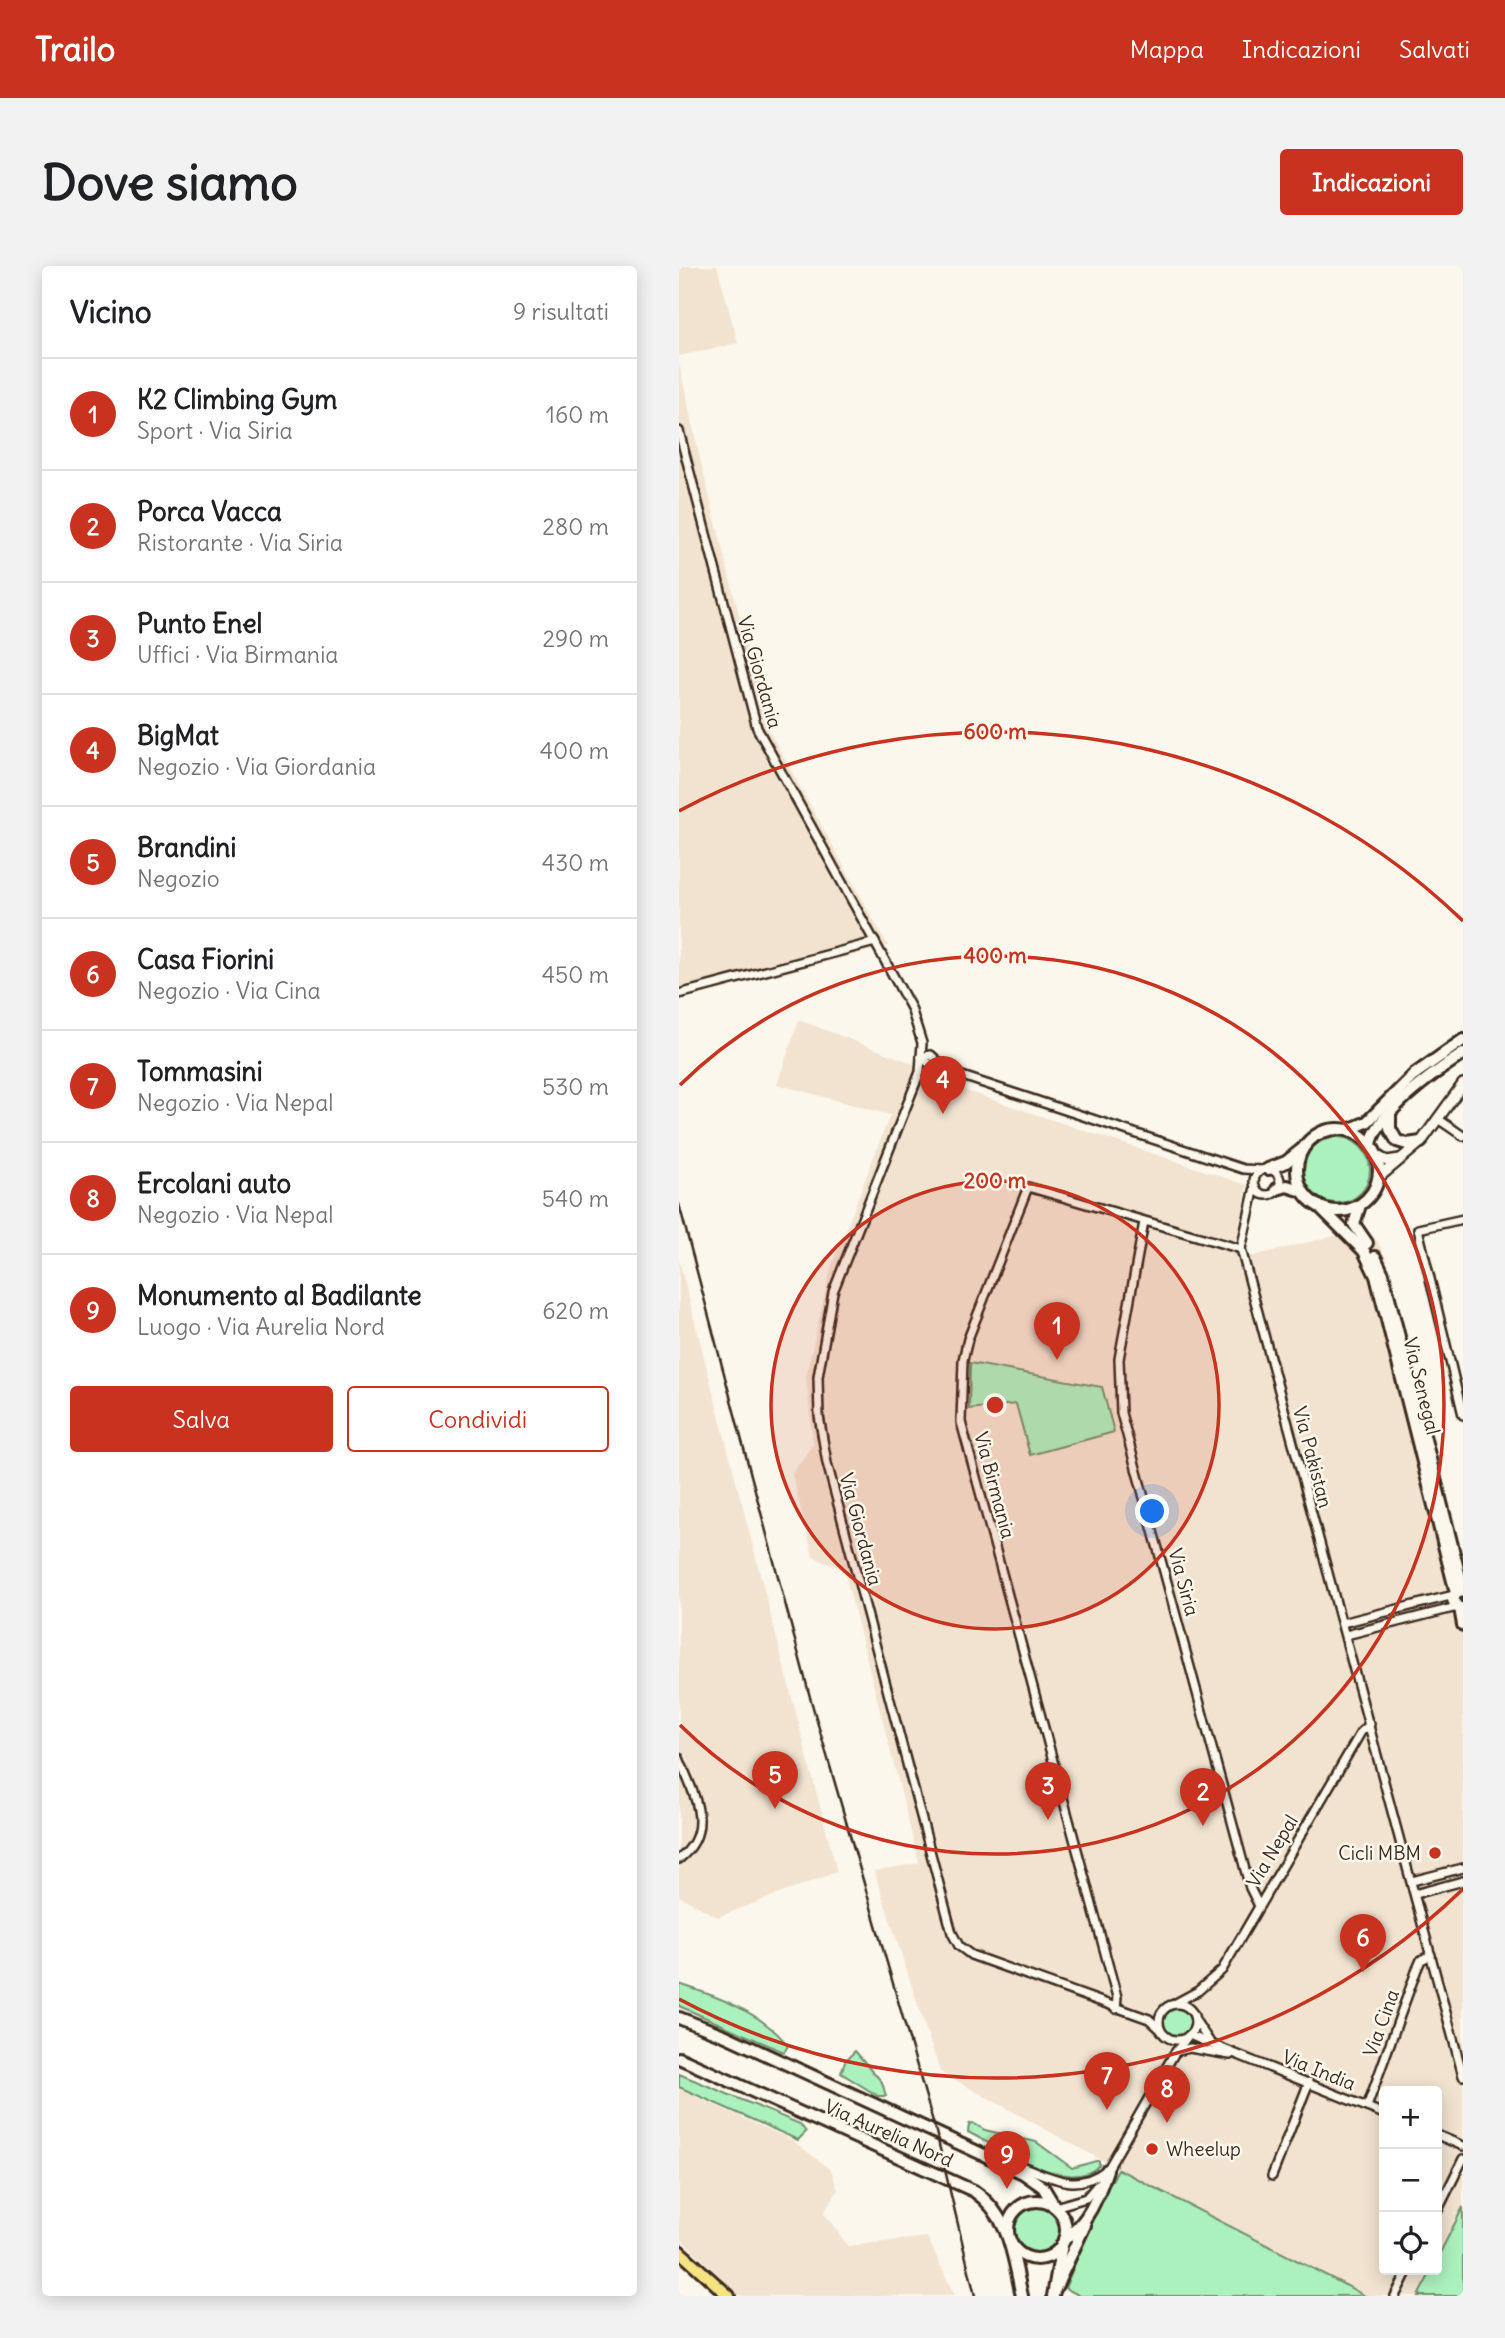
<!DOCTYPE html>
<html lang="it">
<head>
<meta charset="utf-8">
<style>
	:root { --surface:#fff; --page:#f2f2f2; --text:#202124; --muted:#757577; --line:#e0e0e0; --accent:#c8321e }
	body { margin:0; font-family:Delius,sans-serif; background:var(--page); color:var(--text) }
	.controls { position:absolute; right:21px; bottom:21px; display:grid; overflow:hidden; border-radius:7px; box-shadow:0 4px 18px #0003 }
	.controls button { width:63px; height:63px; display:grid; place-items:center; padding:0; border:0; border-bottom:2px solid var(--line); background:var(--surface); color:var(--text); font:35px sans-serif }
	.you { position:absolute; left:474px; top:1246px; width:24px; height:24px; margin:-18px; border:5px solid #fff; border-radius:50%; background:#1a73e8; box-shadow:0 0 0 10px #1a73e833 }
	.badge { display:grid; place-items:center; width:46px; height:46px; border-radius:50%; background:var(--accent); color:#fff; font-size:23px; font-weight:700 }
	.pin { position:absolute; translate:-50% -58px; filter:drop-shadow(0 2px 4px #0008) }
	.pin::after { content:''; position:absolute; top:37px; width:24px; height:21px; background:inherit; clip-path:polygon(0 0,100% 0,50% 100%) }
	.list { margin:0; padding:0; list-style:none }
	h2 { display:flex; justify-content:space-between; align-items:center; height:91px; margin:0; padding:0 28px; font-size:30px }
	h2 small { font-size:23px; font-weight:400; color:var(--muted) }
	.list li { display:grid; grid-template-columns:46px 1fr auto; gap:21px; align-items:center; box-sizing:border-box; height:112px; padding:0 28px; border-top:2px solid var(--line) }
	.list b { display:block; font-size:26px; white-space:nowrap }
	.list p { margin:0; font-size:23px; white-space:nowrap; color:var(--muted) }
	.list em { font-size:23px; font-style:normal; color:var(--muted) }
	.actions { display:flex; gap:14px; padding:21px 28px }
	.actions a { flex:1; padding:16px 0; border:2px solid var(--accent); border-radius:7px; text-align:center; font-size:24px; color:var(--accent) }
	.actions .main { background:var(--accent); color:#fff }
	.icon { flex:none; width:38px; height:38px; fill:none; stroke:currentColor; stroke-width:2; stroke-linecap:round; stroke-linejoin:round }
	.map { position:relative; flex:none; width:784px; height:2030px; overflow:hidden; border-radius:7px }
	header { display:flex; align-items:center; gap:42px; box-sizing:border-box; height:98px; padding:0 35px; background:var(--accent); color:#fff }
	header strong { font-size:33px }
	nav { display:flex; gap:38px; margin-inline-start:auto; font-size:24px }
	.intro { display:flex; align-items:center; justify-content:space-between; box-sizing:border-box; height:168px; padding:0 42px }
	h1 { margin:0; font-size:49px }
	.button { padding:18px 32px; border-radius:7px; background:var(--accent); color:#fff; font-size:24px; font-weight:700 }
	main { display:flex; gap:42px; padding:0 42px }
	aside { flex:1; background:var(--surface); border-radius:7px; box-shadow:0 4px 18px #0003 }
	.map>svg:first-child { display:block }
</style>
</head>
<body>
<header>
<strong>Trailo</strong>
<nav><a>Mappa</a><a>Indicazioni</a><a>Salvati</a></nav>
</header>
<div class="intro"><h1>Dove siamo</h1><a class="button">Indicazioni</a></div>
<main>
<aside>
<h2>Vicino<small>9 risultati</small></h2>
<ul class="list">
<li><span class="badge">1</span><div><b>K2 Climbing Gym</b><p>Sport · Via Siria</p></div><em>160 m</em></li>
<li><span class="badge">2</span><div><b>Porca Vacca</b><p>Ristorante · Via Siria</p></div><em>280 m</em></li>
<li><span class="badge">3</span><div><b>Punto Enel</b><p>Uffici · Via Birmania</p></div><em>290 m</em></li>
<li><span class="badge">4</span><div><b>BigMat</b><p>Negozio · Via Giordania</p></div><em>400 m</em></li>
<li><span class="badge">5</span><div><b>Brandini</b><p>Negozio</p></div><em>430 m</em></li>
<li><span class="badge">6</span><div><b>Casa Fiorini</b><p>Negozio · Via Cina</p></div><em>450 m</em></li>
<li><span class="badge">7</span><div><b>Tommasini</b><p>Negozio · Via Nepal</p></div><em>530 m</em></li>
<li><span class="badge">8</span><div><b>Ercolani auto</b><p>Negozio · Via Nepal</p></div><em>540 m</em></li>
<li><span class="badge">9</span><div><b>Monumento al Badilante</b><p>Luogo · Via Aurelia Nord</p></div><em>620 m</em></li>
</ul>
<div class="actions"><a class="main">Salva</a><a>Condividi</a></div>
</aside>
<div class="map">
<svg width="784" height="2030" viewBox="0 0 784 2030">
	<rect width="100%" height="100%" fill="#fbf7ec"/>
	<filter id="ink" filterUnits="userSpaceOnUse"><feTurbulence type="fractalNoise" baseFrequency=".0143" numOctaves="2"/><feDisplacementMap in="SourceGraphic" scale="14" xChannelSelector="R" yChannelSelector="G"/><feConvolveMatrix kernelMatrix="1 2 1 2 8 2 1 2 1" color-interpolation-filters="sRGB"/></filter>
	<g filter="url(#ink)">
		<g fill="#f2e3d0">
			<polygon points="0,0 38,0 59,77 0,90"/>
			<polygon points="0,97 20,189 88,461 209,680 0,734"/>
			<polygon points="120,754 251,804 248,812 568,919 558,994 663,968 681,957 699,976 707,992 784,1303 784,1941 758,1993 758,1825 705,1825 705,2004 753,2004 739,2030 686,2030 439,1903 261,1806 195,1605 240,1597 165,1304 134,1291 113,1208 134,1178 127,1109 152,1002 211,849 98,818"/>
			<polygon points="0,994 158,1606 39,1651 0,1630"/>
			<polygon points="0,1823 113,1874 152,1904 159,1924 145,1947 169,1980 248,1971 276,2030 61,2030 0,1971"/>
		</g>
		<g fill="#abf1bd" stroke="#738e6e" stroke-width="2">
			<circle cx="658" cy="904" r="33"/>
			<polygon points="291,1097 423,1121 435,1166 351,1189 337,1138 290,1143"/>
			<path d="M 0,1718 C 37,1730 85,1747 109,1780 L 105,1786 L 0,1740 Z"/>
			<circle cx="498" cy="1756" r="13"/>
			<polygon points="176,1785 203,1816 207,1830 199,1830 162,1807 166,1795"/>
			<polygon points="0,1808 121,1858 127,1866 119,1874 0,1821"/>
			<path d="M 294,1857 L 306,1864 L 357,1876 L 393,1902 L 417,1895 L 420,1895 L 420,1899 C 393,1931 319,1881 289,1866 L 290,1858 Z"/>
			<polygon points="439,1903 668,2020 686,2030 401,2030 386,2022 419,1941"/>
			<polygon points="784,1941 784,2030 739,2030 753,2004 758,2004 758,1993"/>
			<circle cx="358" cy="1964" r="22"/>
		</g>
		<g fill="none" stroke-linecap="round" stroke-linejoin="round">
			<defs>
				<g id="minor">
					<polyline points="0,165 78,462 232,742 243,777 241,806 154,1026 139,1111 140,1150 148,1197 273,1667 280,1680 292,1689 470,1753 481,1763"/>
					<polyline points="0,728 196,676"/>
					<polyline points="242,791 253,800 564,903 583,904"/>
					<polyline points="242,791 252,789 267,803"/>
					<polyline points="759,853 784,870"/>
					<circle cx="588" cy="916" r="13"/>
					<polyline points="576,921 562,983 784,1810"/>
					<polyline points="784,953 739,963 784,1149"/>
					<polyline points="465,956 440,1093 442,1147 571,1622 579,1638"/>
					<polyline points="663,1357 775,1329"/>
					<polyline points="667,1369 778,1341"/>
					<path d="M 0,1492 C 14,1527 37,1564 0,1593"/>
					<polyline points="733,1615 784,1602"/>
					<polyline points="736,1628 784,1615"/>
					<polyline points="495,1738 519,1725 543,1704 682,1466 691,1458"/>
					<circle cx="498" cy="1756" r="18"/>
					<polyline points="437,1743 438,1731 282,1156 284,1094 289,1073 349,921 562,983"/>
					<polyline points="516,1754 530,1775"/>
					<polyline points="510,1769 705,1848"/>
					<polyline points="498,1785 511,1782 551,1789"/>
					<polyline points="688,1841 738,1703 742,1694 752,1689"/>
					<polyline points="758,1869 784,1880"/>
					<path d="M 328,1895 C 364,1905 392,1931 427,1904"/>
					<polyline points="426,1908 495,1788 509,1770"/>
					<polyline points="593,1910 630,1816"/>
					<polyline points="376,1941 407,1932 419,1918"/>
					<polyline points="758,1946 784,1893"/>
					<polyline points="716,2030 729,2004"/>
				</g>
				<g id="tertiary">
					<polyline points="698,890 708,895 721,893"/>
					<polyline points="699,912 742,876 784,818"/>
				</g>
				<g id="secondary">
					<polyline points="711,848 711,863 718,875 728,878 742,876"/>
					<circle cx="659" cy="904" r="41"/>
					<polyline points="669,864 688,856 736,808 784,774"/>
					<path d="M 692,879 C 696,848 759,804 784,788"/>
					<polyline points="589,903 607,896 622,884"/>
					<polyline points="598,923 608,920 624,925"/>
					<polyline points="681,939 675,958 688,977"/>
					<polyline points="640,940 685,985 697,1010 777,1327"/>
					<polyline points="696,991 704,1008 784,1323"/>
					<polyline points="783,1325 777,1327 774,1334 778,1341 784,1343"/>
					<polyline points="781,1342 784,1359"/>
					<polyline points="0,1752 47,1770 344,1907 364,1921 376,1941"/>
					<path d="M 0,1792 L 295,1925 C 331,1950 334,1990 343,2030"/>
					<circle cx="358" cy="1964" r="29"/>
					<path d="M 385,1973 C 410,1957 419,1930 428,1904"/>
					<polyline points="376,2023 406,1959"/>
					<polyline points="374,2030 383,1978"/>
				</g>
				<polyline id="primary" points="0,1985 50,2030"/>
			</defs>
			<use href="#minor" stroke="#3b2a1e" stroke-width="12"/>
			<use href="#tertiary" stroke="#3b2a1e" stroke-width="14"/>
			<use href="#secondary" stroke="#3b2a1e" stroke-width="16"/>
			<use href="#primary" stroke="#3b2a1e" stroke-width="16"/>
			<use href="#minor" stroke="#fbf7ec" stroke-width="7"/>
			<use href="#tertiary" stroke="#fbf7ec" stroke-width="9"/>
			<use href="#secondary" stroke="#fbf7ec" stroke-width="10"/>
			<use href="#primary" stroke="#f5e382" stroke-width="10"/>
			<polyline stroke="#3b2a1e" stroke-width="2.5" points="0,938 131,1431 257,1866 296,2030"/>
		</g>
	</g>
	<circle cx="316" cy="1139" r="224" fill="#c8321e" fill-opacity=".12"/>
	<g fill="none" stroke="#c8321e" stroke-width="3.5">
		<circle cx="316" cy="1139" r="224"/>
		<path d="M1 819A449 449 0 1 1 1 1459"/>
		<path d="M784 1623A673 673 0 0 1 0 1733M0 545A673 673 0 0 1 784 655"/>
	</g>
	<g fill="#c8321e" stroke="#fbf7ec" stroke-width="2.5">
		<circle cx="756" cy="1587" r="7"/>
		<circle cx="473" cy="1883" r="7"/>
	</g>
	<g text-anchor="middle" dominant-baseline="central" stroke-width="5" stroke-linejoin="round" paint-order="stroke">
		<g font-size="19" fill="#3b2a1e" stroke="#fbf7ec">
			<text transform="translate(81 406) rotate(74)">Via Giordania</text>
			<text transform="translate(743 1120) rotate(76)">Via Senegal</text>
			<text transform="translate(634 1191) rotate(75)">Via Pakistan</text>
			<text transform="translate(316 1219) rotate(75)">Via Birmania</text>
			<text transform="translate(182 1263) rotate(75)">Via Giordania</text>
			<text transform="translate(505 1316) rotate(75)">Via Siria</text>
			<text transform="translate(593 1585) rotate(-59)">Via Nepal</text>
			<text transform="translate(702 1757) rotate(-70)">Via Cina</text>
			<text transform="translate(640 1804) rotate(22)">Via India</text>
			<text transform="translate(210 1867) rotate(24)">Via Aurelia Nord</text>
		</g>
		<g font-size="19" fill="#3b2a1e" stroke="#fbf7ec" text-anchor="end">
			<text x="742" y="1587">Cicli MBM</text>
			<text x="487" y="1883" text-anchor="start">Wheelup</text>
		</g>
	</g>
	<circle cx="316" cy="1139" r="10" fill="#c8321e" stroke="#fbf7ec" stroke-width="3.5"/>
	<g font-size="21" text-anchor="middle" font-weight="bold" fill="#c8321e" stroke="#fbf7ec" stroke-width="5" stroke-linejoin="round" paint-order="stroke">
		<text x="316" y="473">600 m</text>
		<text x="316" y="697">400 m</text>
		<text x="316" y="922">200 m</text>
	</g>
</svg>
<div class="controls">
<button>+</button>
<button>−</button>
<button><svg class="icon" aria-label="locate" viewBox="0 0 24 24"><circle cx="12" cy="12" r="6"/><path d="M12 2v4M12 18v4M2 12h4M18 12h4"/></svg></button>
</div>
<div class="you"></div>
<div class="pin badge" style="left:378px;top:1094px">1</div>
<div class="pin badge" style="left:524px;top:1560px">2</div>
<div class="pin badge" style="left:369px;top:1554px">3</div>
<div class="pin badge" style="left:264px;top:848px">4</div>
<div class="pin badge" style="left:96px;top:1543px">5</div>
<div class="pin badge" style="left:684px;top:1706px">6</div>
<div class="pin badge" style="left:428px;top:1844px">7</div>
<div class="pin badge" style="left:488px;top:1857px">8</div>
<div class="pin badge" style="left:328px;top:1923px">9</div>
</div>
</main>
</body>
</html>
